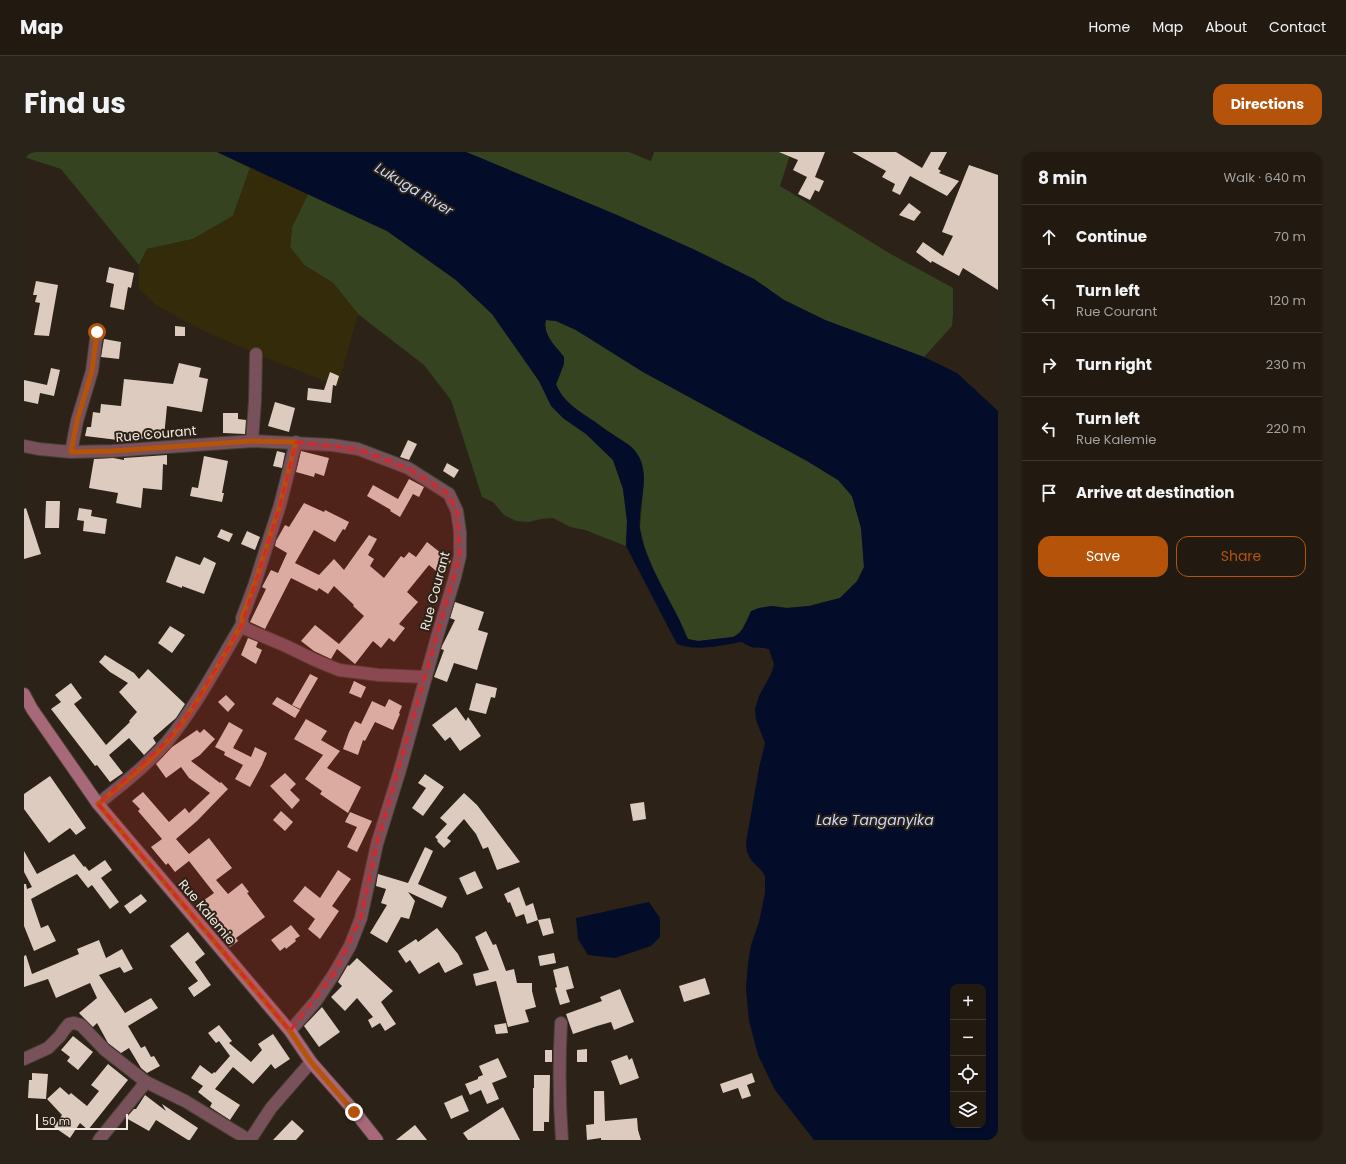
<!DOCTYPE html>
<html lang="en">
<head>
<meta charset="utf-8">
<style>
	:root { --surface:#221a11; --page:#2a231a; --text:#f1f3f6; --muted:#a2a19f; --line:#3f3831; --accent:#b45309 }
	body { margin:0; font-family:Poppins,sans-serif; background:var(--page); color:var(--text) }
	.controls { position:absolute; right:12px; bottom:12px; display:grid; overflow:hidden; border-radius:8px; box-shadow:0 1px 3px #0004 }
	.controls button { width:36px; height:36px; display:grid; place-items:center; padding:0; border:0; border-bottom:1px solid var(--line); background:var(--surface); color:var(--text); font:20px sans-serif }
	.scale { position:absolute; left:12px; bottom:10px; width:92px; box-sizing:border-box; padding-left:4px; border:2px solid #efe7e0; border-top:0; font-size:11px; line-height:14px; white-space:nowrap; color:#efe7e0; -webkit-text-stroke:3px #2d2217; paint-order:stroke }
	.stop { position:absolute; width:12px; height:12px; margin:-9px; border:3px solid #b45309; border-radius:50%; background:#fff }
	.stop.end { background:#b45309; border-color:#fff; box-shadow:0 1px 4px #0008 }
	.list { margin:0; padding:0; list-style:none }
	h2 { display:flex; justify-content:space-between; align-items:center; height:52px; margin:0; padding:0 16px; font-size:17px }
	h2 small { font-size:13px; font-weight:400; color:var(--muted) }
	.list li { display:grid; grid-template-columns:26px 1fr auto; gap:12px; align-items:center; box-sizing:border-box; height:64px; padding:0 16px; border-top:1px solid var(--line) }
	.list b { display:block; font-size:15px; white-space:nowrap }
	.list p { margin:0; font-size:13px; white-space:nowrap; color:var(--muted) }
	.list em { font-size:13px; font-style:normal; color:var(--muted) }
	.actions { display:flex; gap:8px; padding:12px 16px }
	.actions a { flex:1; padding:9px 0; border:1px solid var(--accent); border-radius:12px; text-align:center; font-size:14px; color:var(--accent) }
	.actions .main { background:var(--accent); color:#fff }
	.icon { flex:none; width:22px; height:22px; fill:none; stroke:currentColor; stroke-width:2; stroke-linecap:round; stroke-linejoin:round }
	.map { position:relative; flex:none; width:974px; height:988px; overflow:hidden; border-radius:12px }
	header { display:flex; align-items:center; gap:24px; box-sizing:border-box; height:56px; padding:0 20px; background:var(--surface); border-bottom:1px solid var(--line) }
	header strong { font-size:19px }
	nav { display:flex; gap:22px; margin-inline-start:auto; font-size:14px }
	.intro { display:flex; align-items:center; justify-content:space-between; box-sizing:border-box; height:96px; padding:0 24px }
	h1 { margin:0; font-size:28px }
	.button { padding:10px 18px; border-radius:12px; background:var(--accent); color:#fff; font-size:14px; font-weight:700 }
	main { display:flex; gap:24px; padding:0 24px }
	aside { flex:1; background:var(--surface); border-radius:12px; box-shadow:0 1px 3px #0004 }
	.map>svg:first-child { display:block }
</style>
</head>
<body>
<header>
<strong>Map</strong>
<nav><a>Home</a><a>Map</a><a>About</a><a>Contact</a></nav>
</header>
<div class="intro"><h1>Find us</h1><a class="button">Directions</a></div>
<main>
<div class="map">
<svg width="974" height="988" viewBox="0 0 974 988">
	<rect width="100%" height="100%" fill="#2d2217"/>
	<g fill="#364321">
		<polygon points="0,0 193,0 226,16 209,64 169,87 123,97 115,113 37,17 0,5"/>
		<polygon points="442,0 605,0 627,9 630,0 767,0 756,34 865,101 929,136 929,162 928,174 900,205 801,168 760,148 730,127 671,98 593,63"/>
		<polygon points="284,42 363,79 432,128 468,162 515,229 528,254 539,266 562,282 589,308 599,337 603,369 602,394 561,378 546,375 529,366 517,367 505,370 492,369 480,363 469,350 458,345 427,248 400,213 334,162 309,131 280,113 266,95 268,75"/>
		<path d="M 522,168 L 532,169 L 552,178 L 619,220 L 783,309 L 814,328 L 828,344 L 837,376 L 840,415 L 834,429 L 816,446 L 785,454 L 763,456 L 748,454 L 735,456 L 721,471 L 718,478 L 714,483 L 709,485 L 674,489 L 664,487 L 659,475 L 645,449 L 629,416 L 621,396 L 616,376 L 619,339 L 619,321 L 588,282 L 544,252 L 534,238 L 532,232 L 536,223 L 540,205 C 532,195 518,182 522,168 Z"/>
	</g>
	<polygon fill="#332b0a" points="226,16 284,42 268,74 266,95 280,113 309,131 334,162 314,234 232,202 178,178 133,154 115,137 115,113 123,97 169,87 209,64"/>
	<g fill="#030c29" fill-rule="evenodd">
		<path d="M 193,0 L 442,0 L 593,63 L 671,98 L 730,127 L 760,148 L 801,168 L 900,205 L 933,221 L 974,259 L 974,988 L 790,988 L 751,938 L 734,903 L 725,869 L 722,836 L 724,811 L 727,793 L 735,770 L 741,741 L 741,724 L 738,719 L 727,708 L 723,700 L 722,691 L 735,616 L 741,591 L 732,568 L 731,557 L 735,544 L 747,522 L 750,512 L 745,497 C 732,494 731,499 718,490 C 697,493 674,500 653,492 L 602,394 L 603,369 L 599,337 L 589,308 L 562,282 L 539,266 L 527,254 L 515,229 L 468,162 L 432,128 L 363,79 ZM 522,168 L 532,169 L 552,178 L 619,220 L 783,309 L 814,328 L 828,344 L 837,376 L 840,415 L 833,429 L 816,446 L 785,454 L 763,456 L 748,454 L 735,456 L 727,459 C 722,469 720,480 709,485 L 674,489 L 664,487 C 660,480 658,473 654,465 C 641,439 620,406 616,377 C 613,352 629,323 612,300 C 607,293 597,288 590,283 C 583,279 577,274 570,269 C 555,259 539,250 532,232 L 540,212 L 540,205 C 532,194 518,183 522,168 ZM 929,835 L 959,835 L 959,973 L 929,973 Z"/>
		<polygon points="625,750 636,766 636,785 627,794 591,806 564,803 554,787 552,766"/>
	</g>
	<g fill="#dccbbe">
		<polygon points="755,0 801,0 791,25 800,29 795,40 791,38 786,48 774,42 783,25 769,18 774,8"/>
		<polygon points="828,0 872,0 898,16 907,0 923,0 914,17 917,19 915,21 935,29 923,44 886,24 876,43 868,39 871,32 858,25 862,19"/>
		<polygon points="945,13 974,23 974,138 939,116 935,124 908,109 907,111 892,100 899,90 919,104 929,84 918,80"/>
		<polygon points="885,51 897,60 890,69 875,63"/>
		<polygon points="85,115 110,121 107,136 104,135 100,158 86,155 90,132 82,130"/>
		<polygon points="12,129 34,133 25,184 10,183 16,151 11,150 13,143 9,143"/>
		<polygon points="151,174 161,175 161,184 151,184"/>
		<polygon points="80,187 97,190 95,207 77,205"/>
		<polygon points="155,211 177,216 175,225 184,227 178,260 143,254 140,285 94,288 61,284 63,275 67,275 69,260 76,261 77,252 97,254 100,227 149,232"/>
		<polygon points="27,216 36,218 30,244 16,241 14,252 0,249 0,228 23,233"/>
		<polygon points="306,220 315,224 312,234 309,233 307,251 283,248 284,236 300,238"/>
		<polygon points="251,250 271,256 265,280 244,274"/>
		<polygon points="199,261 214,261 214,267 222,268 221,282 199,281"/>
		<polygon points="384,288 393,292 385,308 376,305"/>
		<polygon points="253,299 261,301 258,316 249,314"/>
		<polygon points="277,299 305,306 300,324 291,321 290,325 272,320"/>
		<polygon points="143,303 143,313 139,312 138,338 119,336 117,356 92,351 94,341 65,336 70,307 89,306 100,308 100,306"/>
		<polygon points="180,304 204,309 198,341 200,341 198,350 166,344 168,335 174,336"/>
		<polygon points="423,311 435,318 430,326 419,319"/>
		<polygon points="385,327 400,335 395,345 389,342 376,365 366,359 367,358 343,344 349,333 374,347"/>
		<polygon points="22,349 36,349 35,376 21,376"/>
		<polygon points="280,351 300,360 301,358 325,370 321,378 319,377 311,390 290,378 271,411 295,423 310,407 320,418 345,383 353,387 344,403 350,407 346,414 360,426 377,404 380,406 385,400 392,405 403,390 427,409 417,423 405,413 383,440 394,450 375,472 381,476 370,490 365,486 357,496 349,489 331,512 313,497 307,507 290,499 277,489 291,473 315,492 340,464 329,454 330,453 310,434 304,442 295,436 293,439 267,426 241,477 226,470 242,437 238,435 247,418 254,421 263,401 251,394 252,389 261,373 265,375"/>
		<polygon points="2,356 17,402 0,407 0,357"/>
		<polygon points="55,356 68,358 67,364 83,367 81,382 59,379 60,369 53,368"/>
		<polygon points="197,377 209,382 205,390 193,385"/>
		<polygon points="223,379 236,385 231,398 217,392"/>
		<polygon points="152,404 176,413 180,405 192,411 180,442 158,434 158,436 142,430"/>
		<polygon points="431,450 460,460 454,478 464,481 453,518 430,511 423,530 410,525 420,498 417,497 418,494 431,468 426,466"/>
		<polygon points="146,474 161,483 148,501 134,491"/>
		<polygon points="224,486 234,490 232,495 238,498 232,512 217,503"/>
		<polygon points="81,503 110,521 115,527 124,517 161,552 152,566 129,586 132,591 120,603 105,586 85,603 99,621 86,630 73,613 71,614 27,557 37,550 31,543 47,531 58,546 50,552 82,593 106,570 105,569 113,560 95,540 104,531 86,520 75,510"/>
		<polygon points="286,522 294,526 276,557 268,553"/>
		<polygon points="330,529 342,535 337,546 325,541"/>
		<polygon points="452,531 473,536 471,546 467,545 462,562 445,558"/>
		<polygon points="202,543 211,552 204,560 194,550"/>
		<polygon points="253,545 276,558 271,566 248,552"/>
		<polygon points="365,547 378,554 375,561 376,562 369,578 351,570 341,589 339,588 334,603 319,597 325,580 331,569 337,572 348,549 361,555"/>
		<polygon points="432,555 442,569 444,565 457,584 436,599 426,585 421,589 408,573"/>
		<polygon points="282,567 303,579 297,588 316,599 303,616 337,635 324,661 296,642 298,639 281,627 299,603 270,587"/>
		<polygon points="205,570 219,578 209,596 227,605 231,595 243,601 238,613 226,635 211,627 219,613 200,603 201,600 191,595"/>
		<polygon points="180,577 191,587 176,603 167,609 196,631 197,630 204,637 173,669 152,687 165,702 185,686 208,716 192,728 204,742 218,731 225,740 223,741 241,765 212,786 214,789 206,795 176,751 190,741 165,709 151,720 144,711 142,713 127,695 138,687 114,659 116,657 108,649 119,640 145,670 161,656 165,661 186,641 165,626 157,615 142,626 132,612 148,595 173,578 176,581"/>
		<polygon points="261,621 272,632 266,638 276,648 268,657 246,634"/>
		<polygon points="401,622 420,635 399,664 388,656 402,636 394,631"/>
		<polygon points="26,624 62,676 52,683 46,676 25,691 0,657 0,642"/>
		<polygon points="440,641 453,653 496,710 473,718 464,695 459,697 452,682 440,667 423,686 427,689 420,696 413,689 414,688 411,685 423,672 416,666"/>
		<polygon points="620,650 622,667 609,669 606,652"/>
		<polygon points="257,659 269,670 261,679 249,668"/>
		<polygon points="326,660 348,669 333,700 323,695 333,675 321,670"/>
		<polygon points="401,695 409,699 394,732 423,745 418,756 384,740 391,749 385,767 377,765 363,791 346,781 363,753 357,751 362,737 352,734 354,722 384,731"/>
		<polygon points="0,699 13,722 50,702 60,715 61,714 65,719 81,708 88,718 77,726 95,750 86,757 68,733 64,736 53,722 7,747 17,776 24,773 32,789 10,799 0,774 0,732 2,732 3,737 8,735 0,720"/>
		<polygon points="314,718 327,727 308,754 315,759 296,787 284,777 291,767 269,749 281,734 296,746"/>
		<polygon points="451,719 459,736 443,743 435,726"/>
		<polygon points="495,735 502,754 509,751 514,768 503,772 500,762 492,765 486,750 484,751 480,742"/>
		<polygon points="117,742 123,749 106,762 100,754"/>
		<polygon points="526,766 530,781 519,784 514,768"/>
		<polygon points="267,773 276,784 271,787 272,789 262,797 261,795 256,799 247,788"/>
		<polygon points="413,776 434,802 439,812 421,821 415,810 395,822 386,808 382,811 374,799 392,787 394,790"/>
		<polygon points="462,779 469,793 472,792 482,819 490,817 493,831 508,831 508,839 512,855 501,858 505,870 484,875 472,829 452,834 449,822 465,818 451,785"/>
		<polygon points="164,780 181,802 171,810 187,833 170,845 164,836 174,829 146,794"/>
		<polygon points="75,788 82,806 98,797 109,817 100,821 96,815 75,823 101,861 127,846 134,856 104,874 117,896 121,894 127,905 130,904 136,914 123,921 117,916 105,896 97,901 84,891 73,871 69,875 55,861 73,846 66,831 32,846 24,827 0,835 0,804 2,803 8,822 55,802 53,797"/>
		<polygon points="530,801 532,811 516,814 514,804"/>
		<polygon points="333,806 369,839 357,850 372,872 361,879 356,871 348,876 344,868 349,865 333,846 321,859 307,845 318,834 314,830 324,813 325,814"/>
		<polygon points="544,814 550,836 542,838 546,850 536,853 531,836 533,835 529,818"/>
		<polygon points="681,826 686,842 660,850 655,834"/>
		<polygon points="596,837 610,870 590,878 587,870 573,874 573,873 573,874 549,882 542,862 578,849 576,845"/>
		<polygon points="298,855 316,880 295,895 280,874"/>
		<polygon points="482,871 484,881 472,882 470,873"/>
		<polygon points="195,873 208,889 205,891 227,910 238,898 234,892 249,882 266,907 251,917 247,912 229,932 209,915 191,937 216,953 206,968 186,955 188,951 174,940 179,934 167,926 176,913 188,922 190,920 191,921 206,904 195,889 192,891 184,881"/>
		<polygon points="49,884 69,900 54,918 43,909 46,905 37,898"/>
		<polygon points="563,897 563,910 553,910 553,898"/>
		<rect x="521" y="898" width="7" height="12"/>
		<polygon points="603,903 605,908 608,906 615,926 596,933 587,909"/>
		<polygon points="474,906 483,925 468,931 475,947 463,952 457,938 446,943 441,932 454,927 454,925 459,923 455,914"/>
		<polygon points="84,912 104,928 64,978 56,971 46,986 30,975 38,963 23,947 36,935 45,943 47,941 63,954 75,939 67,933"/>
		<polygon points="8,921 24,922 22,947 4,946 5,928 8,928"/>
		<polygon points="728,921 731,930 723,933 727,944 718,947 714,936 699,941 696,932"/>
		<polygon points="510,923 526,923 525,970 520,970 520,979 509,979 509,936 510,936"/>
		<polygon points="570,939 580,939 581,969 613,966 614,978 617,988 577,988 577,986 563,988 562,973 570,972"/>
		<polygon points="121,943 142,959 138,952 174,976 166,988 164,988 132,968 125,979 102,966 110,957 112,957"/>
		<polygon points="438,943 445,959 427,967 420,951"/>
		<polygon points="479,955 496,988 444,988 439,981"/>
		<polygon points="268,968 280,979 272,988 249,988"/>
		<polygon points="391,973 403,988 372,988"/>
	</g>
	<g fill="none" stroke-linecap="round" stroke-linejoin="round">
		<defs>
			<g id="street">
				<polyline points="228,289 231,249 232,202"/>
				<polyline points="272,290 256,353 230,434 218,466 218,472 222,477 262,494 293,509 315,518 355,523 402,525"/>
				<polyline points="0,294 15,297 47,300 88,299 228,289 308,293 334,297 384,316 425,342 433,359 436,380 436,404 431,425 413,485 376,618 353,692 337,766 326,794 310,822 292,849 266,879"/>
				<polyline points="47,300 53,269 68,219 73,180"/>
				<path d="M 74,652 C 97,633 122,614 142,591 C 172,555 194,512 218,472"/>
				<path d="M 537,871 C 535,910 535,949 538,988"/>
				<polyline points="0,907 24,896 36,884 40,878 45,872 50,871 57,873 81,898 122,930 161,949 225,988"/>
				<polyline points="75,988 122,930"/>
				<polyline points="226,988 247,956 287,910"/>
			</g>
			<polyline id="secondary" points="0,542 8,557 74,652 266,879 287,910 331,960 353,988"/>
		</defs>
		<use href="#street" stroke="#483e33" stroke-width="14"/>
		<use href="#secondary" stroke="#483e33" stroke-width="14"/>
		<use href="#street" stroke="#78515b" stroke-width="12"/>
		<use href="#secondary" stroke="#a7687a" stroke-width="12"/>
	</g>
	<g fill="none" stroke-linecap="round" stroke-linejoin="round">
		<path stroke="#b45309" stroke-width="5" d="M 73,180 L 68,219 L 53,269 L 47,300 L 88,299 L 228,289 L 272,290 L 256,353 L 230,434 L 218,466 L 218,472 C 194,513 173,555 142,591 C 122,614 97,633 74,652 L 266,879 L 287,910 L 330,960"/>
	</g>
	<path fill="#d62828" fill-opacity="0.2" stroke="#d62828" stroke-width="3" stroke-dasharray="8 5" stroke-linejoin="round" d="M 272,290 L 334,297 L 384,316 L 425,342 L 433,359 L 436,404 L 353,692 L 337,766 L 310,822 L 266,879 L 74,652 L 141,591 L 168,557 L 218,472 L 256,353 Z"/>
	<g text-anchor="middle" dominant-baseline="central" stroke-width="4" stroke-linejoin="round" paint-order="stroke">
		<g font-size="13" fill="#efe7e0" stroke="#2d2217">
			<text transform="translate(132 282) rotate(-5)">Rue Courant</text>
			<text transform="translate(411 439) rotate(-75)">Rue Courant</text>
			<text transform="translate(183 760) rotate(50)">Rue Kalemie</text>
		</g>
		<g font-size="14" font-style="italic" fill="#c7d9fe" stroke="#2d2217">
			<text transform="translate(390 37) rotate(31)">Lukuga River</text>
			<text x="851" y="668">Lake Tanganyika</text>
		</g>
	</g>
</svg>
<div class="controls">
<button>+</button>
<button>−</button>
<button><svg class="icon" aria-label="locate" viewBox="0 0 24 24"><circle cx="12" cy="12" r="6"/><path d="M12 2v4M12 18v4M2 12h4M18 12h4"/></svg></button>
<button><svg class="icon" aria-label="layers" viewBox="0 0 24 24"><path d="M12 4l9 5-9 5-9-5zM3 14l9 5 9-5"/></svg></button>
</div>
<div class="scale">50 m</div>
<div class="stop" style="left:73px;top:180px"></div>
<div class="stop end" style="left:330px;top:960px"></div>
</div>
<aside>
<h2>8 min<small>Walk · 640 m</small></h2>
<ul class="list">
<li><svg class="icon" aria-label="ahead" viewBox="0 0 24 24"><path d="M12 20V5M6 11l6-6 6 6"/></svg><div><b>Continue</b></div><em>70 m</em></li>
<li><svg class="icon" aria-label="left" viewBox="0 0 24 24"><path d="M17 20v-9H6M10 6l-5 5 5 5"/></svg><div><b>Turn left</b><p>Rue Courant</p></div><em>120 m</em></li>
<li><svg class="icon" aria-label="right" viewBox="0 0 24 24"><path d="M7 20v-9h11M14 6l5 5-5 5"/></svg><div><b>Turn right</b></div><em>230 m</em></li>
<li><svg class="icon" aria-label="left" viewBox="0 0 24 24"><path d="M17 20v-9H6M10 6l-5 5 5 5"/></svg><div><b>Turn left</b><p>Rue Kalemie</p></div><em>220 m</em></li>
<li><svg class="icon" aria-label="arrive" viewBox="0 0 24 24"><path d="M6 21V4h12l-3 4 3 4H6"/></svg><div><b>Arrive at destination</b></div></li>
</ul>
<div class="actions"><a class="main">Save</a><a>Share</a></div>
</aside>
</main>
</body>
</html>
